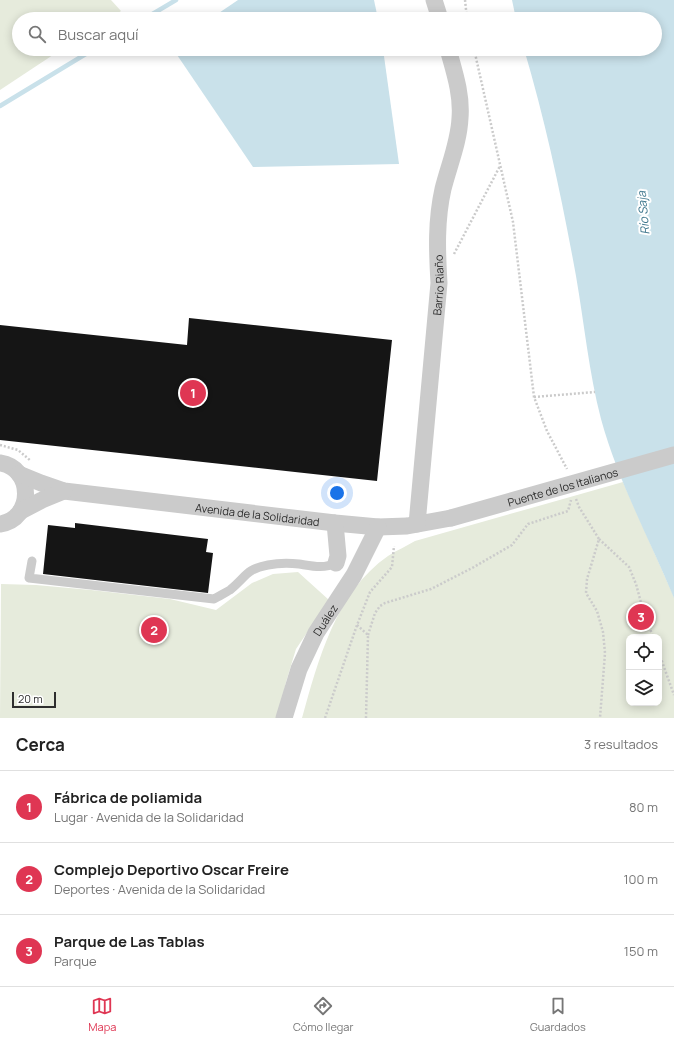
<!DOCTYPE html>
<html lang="es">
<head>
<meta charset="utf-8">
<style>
	:root { --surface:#fff; --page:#f6f6f6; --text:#222; --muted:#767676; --line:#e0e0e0; --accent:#df3653 }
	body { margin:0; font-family:Manrope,sans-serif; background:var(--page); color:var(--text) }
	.controls { position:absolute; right:12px; bottom:12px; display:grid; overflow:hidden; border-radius:8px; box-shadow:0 2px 10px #0003 }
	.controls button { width:36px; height:36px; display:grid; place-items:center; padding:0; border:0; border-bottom:1px solid var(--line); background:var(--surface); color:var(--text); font:20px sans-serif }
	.scale { position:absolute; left:12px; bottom:10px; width:44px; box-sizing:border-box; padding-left:4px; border:2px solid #2e2e2e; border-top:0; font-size:11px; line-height:14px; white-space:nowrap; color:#2e2e2e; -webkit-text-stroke:3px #fff; paint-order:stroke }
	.you { position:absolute; left:337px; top:493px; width:14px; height:14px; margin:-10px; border:3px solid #fff; border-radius:50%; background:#1a73e8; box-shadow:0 0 0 6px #1a73e833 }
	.badge { display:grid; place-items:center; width:26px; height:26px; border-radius:50%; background:var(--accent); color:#fff; font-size:13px; font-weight:700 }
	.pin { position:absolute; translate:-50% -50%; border:2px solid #fff; box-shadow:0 1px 4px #0006 }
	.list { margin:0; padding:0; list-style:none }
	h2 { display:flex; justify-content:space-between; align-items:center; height:52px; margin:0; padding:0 16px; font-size:17px }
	h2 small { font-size:13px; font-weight:400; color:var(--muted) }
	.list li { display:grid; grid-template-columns:26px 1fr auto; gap:12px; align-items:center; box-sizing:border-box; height:72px; padding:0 16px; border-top:1px solid var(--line) }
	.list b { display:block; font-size:15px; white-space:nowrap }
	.list p { margin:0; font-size:13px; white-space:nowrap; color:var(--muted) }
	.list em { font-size:13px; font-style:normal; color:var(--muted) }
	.icon { flex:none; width:22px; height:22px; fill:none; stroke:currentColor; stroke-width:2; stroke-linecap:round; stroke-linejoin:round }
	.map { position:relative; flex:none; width:674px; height:718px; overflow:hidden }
	.search { position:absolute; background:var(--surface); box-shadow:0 2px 10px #0003; left:12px; right:12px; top:12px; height:44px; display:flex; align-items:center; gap:10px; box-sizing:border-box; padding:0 14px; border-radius:22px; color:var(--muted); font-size:15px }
	.sheet { height:268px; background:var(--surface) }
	nav { display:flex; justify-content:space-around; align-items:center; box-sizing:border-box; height:56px; border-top:1px solid var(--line); background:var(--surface); font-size:11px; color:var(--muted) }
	nav a { display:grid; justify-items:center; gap:2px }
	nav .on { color:var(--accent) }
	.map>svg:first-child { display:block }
</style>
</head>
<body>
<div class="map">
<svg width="674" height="718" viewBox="0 0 674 718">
	<rect width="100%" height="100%" fill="#fff"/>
	<g fill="#e6ebdc" fill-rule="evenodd">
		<polygon points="0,0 111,0 121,11 109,19 19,19 19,49 62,49 0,90"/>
		<path d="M 623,482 L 674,597 L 674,718 L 302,718 C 318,660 336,592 388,556 C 397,550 407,546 415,541 ZM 629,637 L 659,637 L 659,703 L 629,703 Z"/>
		<polygon points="298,572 329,600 296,649 286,682 278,718 0,718 1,584 36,585 91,590 170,599 216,610 252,583 273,574"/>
	</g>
	<g fill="#c9e1ea">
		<polygon points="238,0 374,0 378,19 210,19"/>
		<path d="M 512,0 L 674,0 L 674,598 C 649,538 618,481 601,419 C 589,373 584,322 576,276 C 562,199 546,123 524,49 L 655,49 L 655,19 L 516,19 Z"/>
		<polygon points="173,49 383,49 399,164 253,167"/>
	</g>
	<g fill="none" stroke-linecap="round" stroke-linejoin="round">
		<g stroke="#c9e1ea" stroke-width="4.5">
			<polyline points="144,19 176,0"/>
			<polyline points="0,106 94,49"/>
		</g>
	</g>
	<g fill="#151515">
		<polygon points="189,318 392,340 377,481 0,440 0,325 187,345"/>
		<polygon points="75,523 208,539 206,552 213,553 208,593 43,574 48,525 75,528"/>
	</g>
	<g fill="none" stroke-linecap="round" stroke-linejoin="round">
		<g stroke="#cbcbcb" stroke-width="2.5" stroke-dasharray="2 2" stroke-linecap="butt">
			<polyline points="465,0 467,19"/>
			<polyline points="474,49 513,222 534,397 547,431 567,469"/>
			<polyline points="454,254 500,166"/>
			<polyline points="534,397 595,392"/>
			<polyline points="0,445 18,450 31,461"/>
			<polyline points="576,499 579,507 599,539 587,579 586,593 597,611 603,632 605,653 600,718"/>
			<polyline points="599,539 629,567 636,584 643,610 653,637"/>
			<polyline points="357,625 368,635 366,718"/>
			<polyline points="368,635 375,613 380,606 385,603 431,589 474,567 512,545 528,524 568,511 571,500"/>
			<polyline points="659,653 674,695"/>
			<polyline points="325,718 357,625 370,592 392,567 394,546"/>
		</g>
		<path stroke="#cbcbcb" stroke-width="9" d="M 32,561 L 29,578 L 214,599 C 219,596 225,593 230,590 C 246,577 246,569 268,565 C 278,563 290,563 299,564 C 312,566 324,569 336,563"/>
		<g stroke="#cbcbcb" stroke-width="17">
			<polyline points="434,0 440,19"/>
			<path d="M 0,463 C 34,468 34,519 0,524"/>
			<path id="s1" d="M 19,474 L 41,483 L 64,491 L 335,523 L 378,527 L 407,526 L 451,518"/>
			<polyline points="21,511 42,500 64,491"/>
			<polyline points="335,523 338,556 336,563"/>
			<path id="s2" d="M 417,524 L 439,283 C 437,251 436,220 443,189 C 449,165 459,142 460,118 C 462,94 454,71 448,49"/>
			<path id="s3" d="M 284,718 L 299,669 L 316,633 L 354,575 L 378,527"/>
		</g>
		<path stroke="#cbcbcb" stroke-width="17" id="s4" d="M 451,518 L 674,455"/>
	</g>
	<g text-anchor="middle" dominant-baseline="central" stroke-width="4" stroke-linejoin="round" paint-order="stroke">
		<g font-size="11" fill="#2e2e2e" stroke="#fff">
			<text stroke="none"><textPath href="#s2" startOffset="240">Barrio Riaño</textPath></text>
			<text stroke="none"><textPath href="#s4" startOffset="116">Puente de los Italianos</textPath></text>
			<text stroke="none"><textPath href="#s1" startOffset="243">Avenida de la Solidaridad</textPath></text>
			<text stroke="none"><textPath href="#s3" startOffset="107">Duález</textPath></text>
		</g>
		<g font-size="12" font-style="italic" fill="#3f778d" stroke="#fff">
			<text transform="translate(643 213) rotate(-95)">Río Saja</text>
		</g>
	</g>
</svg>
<div class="controls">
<button><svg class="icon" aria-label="locate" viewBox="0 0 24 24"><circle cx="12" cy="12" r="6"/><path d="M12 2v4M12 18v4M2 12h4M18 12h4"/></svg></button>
<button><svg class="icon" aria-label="layers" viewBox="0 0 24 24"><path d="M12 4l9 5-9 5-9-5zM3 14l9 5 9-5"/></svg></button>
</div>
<div class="scale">20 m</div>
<div class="you"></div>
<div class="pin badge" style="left:193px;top:393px">1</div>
<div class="pin badge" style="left:154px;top:630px">2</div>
<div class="pin badge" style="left:641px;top:617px">3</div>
<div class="search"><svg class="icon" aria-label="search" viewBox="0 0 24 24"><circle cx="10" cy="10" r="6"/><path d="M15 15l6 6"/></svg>Buscar aquí</div>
</div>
<section class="sheet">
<h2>Cerca<small>3 resultados</small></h2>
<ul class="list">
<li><span class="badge">1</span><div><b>Fábrica de poliamida</b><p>Lugar · Avenida de la Solidaridad</p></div><em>80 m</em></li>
<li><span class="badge">2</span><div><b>Complejo Deportivo Oscar Freire</b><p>Deportes · Avenida de la Solidaridad</p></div><em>100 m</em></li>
<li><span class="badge">3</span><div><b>Parque de Las Tablas</b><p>Parque</p></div><em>150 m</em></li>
</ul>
</section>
<nav>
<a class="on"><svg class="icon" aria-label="map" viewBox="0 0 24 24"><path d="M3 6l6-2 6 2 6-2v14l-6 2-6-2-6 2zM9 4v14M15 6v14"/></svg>Mapa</a>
<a><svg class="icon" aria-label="directions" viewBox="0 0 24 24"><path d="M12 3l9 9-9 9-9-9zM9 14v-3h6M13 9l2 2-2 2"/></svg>Cómo llegar</a>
<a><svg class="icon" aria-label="saved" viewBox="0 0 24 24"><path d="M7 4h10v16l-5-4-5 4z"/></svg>Guardados</a>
</nav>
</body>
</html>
